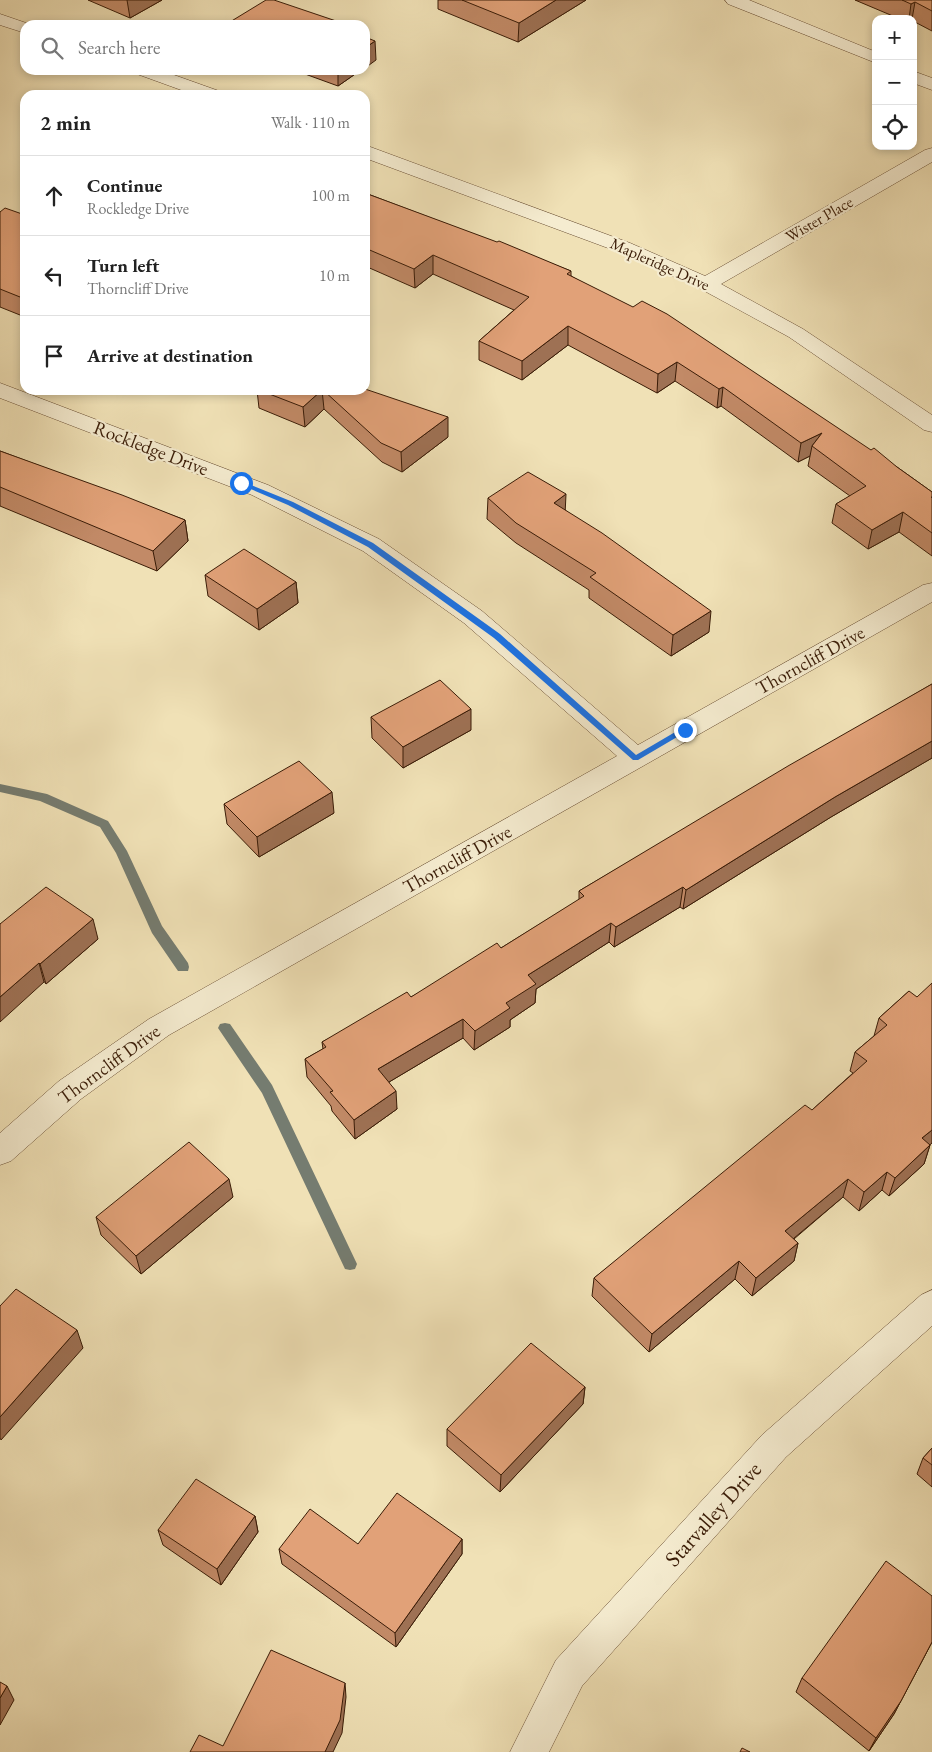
<!DOCTYPE html>
<html lang="en">
<head>
<meta charset="utf-8">
<style>
	:root { --surface:#fff; --page:#f2f2f2; --text:#222; --muted:#767676; --line:#e0e0e0 }
	body { margin:0; font-family:"EB Garamond",serif; background:var(--page); color:var(--text) }
	.controls { position:absolute; right:15px; top:15px; display:grid; overflow:hidden; border-radius:10px; box-shadow:0 2px 8px #0003 }
	.controls button { width:45px; height:45px; display:grid; place-items:center; padding:0; border:0; border-bottom:1px solid var(--line); background:var(--surface); color:var(--text); font:25px sans-serif }
	.stop { position:absolute; width:15px; height:15px; margin:-11px; border:4px solid #1a73e8; border-radius:50%; background:#fff }
	.stop.end { background:#1a73e8; border-color:#fff; box-shadow:0 1px 5px #0008 }
	.list { margin:0; padding:0; list-style:none }
	h2 { display:flex; justify-content:space-between; align-items:center; height:65px; margin:0; padding:0 20px; font-size:21px }
	h2 small { font-size:16px; font-weight:400; color:var(--muted) }
	.list li { display:grid; grid-template-columns:32px 1fr auto; gap:15px; align-items:center; box-sizing:border-box; height:80px; padding:0 20px; border-top:1px solid var(--line) }
	.list b { display:block; font-size:19px; white-space:nowrap }
	.list p { margin:0; font-size:16px; white-space:nowrap; color:var(--muted) }
	.list em { font-size:16px; font-style:normal; color:var(--muted) }
	.icon { flex:none; width:28px; height:28px; fill:none; stroke:currentColor; stroke-width:2; stroke-linecap:round; stroke-linejoin:round }
	.map { position:relative; flex:none; width:932px; height:1752px; overflow:hidden }
	.search { position:absolute; background:var(--surface); box-shadow:0 2px 8px #0003; left:20px; top:20px; width:350px; height:55px; display:flex; align-items:center; gap:12px; box-sizing:border-box; padding:0 18px; border-radius:15px; color:var(--muted); font-size:19px }
	.panel { position:absolute; background:var(--surface); box-shadow:0 2px 8px #0003; left:20px; top:90px; width:350px; height:305px; border-radius:15px }
	.map>svg:first-child { display:block }
</style>
</head>
<body>
<div class="map">
<svg width="932" height="1752" viewBox="0 0 932 1752">
	<rect width="100%" height="100%" fill="#f0e1b6"/>
	<filter id="stains"><feTurbulence type="fractalNoise" baseFrequency=".004" numOctaves="4"/><feColorMatrix values="0 0 0 0 .2 0 0 0 0 .09 0 0 0 0 .02 0 0 0 .5 -.17"/></filter>
	<radialGradient id="worn" r=".72"><stop offset=".6" stop-color="#630" stop-opacity="0"/><stop offset="1" stop-color="#630" stop-opacity=".3"/></radialGradient>
	<g fill="none" stroke-linecap="round" stroke-linejoin="round">
		<g fill="#757c70" fill-rule="evenodd">
			<polygon points="0,784 47,794 108,821 127,851 162,926 188,963 189,967 188,971 178,971 152,933 116,853 100,827 40,801 0,792"/>
			<polygon points="225,1023 230,1024 272,1085 357,1264 355,1269 350,1270 345,1269 262,1093 218,1028 220,1024"/>
		</g>
		<defs>
			<g id="minor">
				<polygon points="725,0 749,0 876,52 876,63 728,4"/>
				<polygon points="0,14 32,25 25,25 25,33 0,25"/>
				<polygon points="134,70 160,70 219,91 221,95 195,95 137,74"/>
				<polygon points="913,71 932,78 932,90 913,83"/>
				<polygon points="365,145 630,243 705,276 925,150 932,148 932,162 721,284 803,329 932,415 932,432 924,430 789,337 699,288 616,251 365,158"/>
				<polygon points="0,383 268,485 379,539 482,611 638,745 923,585 932,583 932,602 169,1035 81,1099 11,1161 0,1165 0,1133 59,1081 149,1019 617,756 464,623 363,551 252,495 0,398"/>
				<polygon points="932,1290 932,1326 786,1457 582,1686 549,1752 510,1752 556,1660 762,1435 921,1295"/>
			</g>
		</defs>
		<use href="#minor" stroke="#684d33" stroke-width="1"/>
		<use href="#minor" fill="#f5ecd0" fill-rule="evenodd"/>
	</g>
	<g fill="#c28a67" stroke="#3a1c07">
		<polygon points="88,0 162,0 130,18"/>
		<polygon points="438,0 586,0 518,42 438,9"/>
		<polygon points="855,0 932,0 932,31 913,21 913,19 900,19"/>
		<polygon points="294,70 361,70 338,86"/>
		<polygon points="365,193 571,271 571,276 897,467 932,492 932,556 899,532 868,549 832,523 836,504 850,496 808,466 810,456 798,462 721,406 717,408 675,381 657,393 568,345 522,380 479,360 479,341 514,310 433,274 415,288 365,266"/>
		<polygon points="0,212 25,215 25,317 0,307"/>
		<polygon points="257,390 365,390 448,437 402,472 382,462 324,409 305,427 259,408"/>
		<polygon points="0,451 185,520 188,541 157,571 0,506"/>
		<polygon points="488,498 565,510 709,632 671,656 589,598 589,590 516,543 487,519"/>
		<polygon points="205,575 296,582 298,603 259,630 208,596"/>
		<polygon points="932,684 932,758 831,817 683,909 680,907 614,947 609,942 536,989 535,1003 510,1020 510,1027 474,1050 463,1038 389,1082 397,1109 355,1139 332,1111 331,1106 307,1077 305,1059 323,1049 322,1042 411,997 501,948 579,900 579,891"/>
		<polygon points="371,717 471,730 403,768 372,738"/>
		<polygon points="224,804 334,813 259,857 227,824"/>
		<polygon points="0,924 98,939 46,984"/>
		<polygon points="909,991 930,1145 924,1164 889,1196 882,1190 859,1211 843,1197 794,1239 798,1243 794,1261 752,1296 735,1279 649,1352 592,1296 594,1278 812,1110 853,1073 850,1071 855,1052 874,1036 879,1018"/>
		<polygon points="233,1197 141,1274 101,1235 96,1217"/>
		<polygon points="585,1387 583,1404 500,1492 447,1446 447,1429"/>
		<polygon points="932,1448 932,1487 917,1474 923,1458"/>
		<polygon points="255,1516 258,1532 221,1585 163,1545 158,1530"/>
		<polygon points="462,1539 462,1554 396,1647 282,1564 279,1549"/>
		<polygon points="932,1642 894,1714 869,1751 796,1692 802,1678"/>
	</g>
	<g fill="#9e7154" stroke="#3a1c07">
		<polygon points="127,0 162,0 130,18"/>
		<polygon points="556,0 586,0 518,42 519,23"/>
		<polygon points="915,2 912,19 909,19 911,4"/>
		<polygon points="375,41 376,60 365,68 365,48"/>
		<polygon points="338,70 361,70 338,86"/>
		<polygon points="433,255 433,274 415,288 414,269"/>
		<polygon points="568,326 568,345 522,380 522,361"/>
		<polygon points="677,362 675,381 657,393 658,374"/>
		<polygon points="723,387 721,406 717,408 719,389"/>
		<polygon points="322,390 324,409 305,427 303,407"/>
		<polygon points="448,417 448,437 402,472 401,452"/>
		<polygon points="822,433 812,446 810,456 798,462 801,443"/>
		<polygon points="566,494 565,515 554,503"/>
		<polygon points="903,512 899,532 868,549 872,530"/>
		<polygon points="185,520 188,541 157,571 153,551"/>
		<polygon points="296,582 298,603 259,630 257,609"/>
		<polygon points="711,611 709,632 671,656 673,635"/>
		<polygon points="471,709 471,730 403,768 403,747"/>
		<polygon points="932,741 932,758 831,817 683,909 686,890 835,797"/>
		<polygon points="332,792 334,813 259,857 257,837"/>
		<polygon points="683,887 680,907 614,947 616,927"/>
		<polygon points="93,919 98,939 46,984 40,964"/>
		<polygon points="611,923 609,942 536,989 535,1003 510,1020 510,1027 474,1050 475,1031 506,1003 528,975"/>
		<polygon points="39,963 44,982 0,1022 0,997"/>
		<polygon points="463,1019 463,1038 379,1088 378,1069"/>
		<polygon points="396,1091 397,1109 355,1139 354,1120"/>
		<polygon points="932,1130 932,1143 916,1157 922,1138"/>
		<polygon points="930,1145 924,1164 889,1196 895,1178"/>
		<polygon points="887,1172 882,1190 859,1211 864,1192"/>
		<polygon points="229,1179 233,1197 141,1274 136,1256"/>
		<polygon points="848,1179 843,1197 781,1249 785,1231"/>
		<polygon points="798,1243 794,1261 752,1296 756,1278"/>
		<polygon points="739,1261 735,1279 649,1352 652,1334"/>
		<polygon points="77,1330 83,1348 1,1440 0,1438 0,1417"/>
		<polygon points="585,1387 583,1404 500,1492 501,1475"/>
		<polygon points="255,1516 258,1532 221,1585 217,1569"/>
		<polygon points="462,1539 462,1554 396,1647 395,1633"/>
		<polygon points="932,1642 894,1714 869,1751 876,1738"/>
		<polygon points="345,1683 346,1697 342,1733 333,1752 325,1752"/>
		<polygon points="7,1686 14,1700 0,1725 0,1698"/>
	</g>
	<g fill="#e1a178" stroke="#3a1c07">
		<polygon points="266,0 274,0 348,25 225,25"/>
		<polygon points="462,0 556,0 519,23"/>
		<polygon points="902,0 932,0 932,11 915,2 911,4"/>
		<polygon points="365,37 375,41 365,48"/>
		<polygon points="365,193 497,242 499,241 571,271 567,274 633,307 642,301 667,314 871,450 874,448 897,467 932,492 932,497 931,497 932,498 932,533 903,512 872,530 836,504 866,486 812,446 822,433 801,443 723,387 719,389 677,362 658,374 568,326 522,361 479,341 529,297 433,255 414,269 365,248"/>
		<polygon points="5,208 25,215 25,299 0,289 0,212"/>
		<polygon points="365,389 448,417 401,452 381,443 323,390 365,390"/>
		<polygon points="259,390 322,390 303,407"/>
		<polygon points="0,451 122,495 185,520 153,551 0,487"/>
		<polygon points="528,472 566,494 554,503 602,533 711,611 673,635 590,577 596,573 516,523 488,498"/>
		<polygon points="244,549 296,582 257,609 205,575"/>
		<polygon points="440,680 471,709 403,747 371,717"/>
		<polygon points="932,684 932,741 835,797 686,890 683,887 616,927 611,923 528,975 536,984 506,1003 510,1008 475,1031 463,1019 378,1069 396,1091 354,1120 330,1092 333,1091 305,1059 326,1047 322,1042 407,992 411,997 497,943 501,948 584,896 579,891 788,766"/>
		<polygon points="299,761 332,792 257,837 224,804"/>
		<polygon points="46,887 93,919 40,964 39,963 0,997 0,924"/>
		<polygon points="932,983 932,1130 922,1138 930,1145 895,1178 887,1172 864,1192 848,1179 785,1231 798,1243 756,1278 739,1261 652,1334 594,1278 805,1105 812,1110 867,1061 855,1052 887,1025 879,1018 909,991 917,997"/>
		<polygon points="189,1142 229,1179 136,1256 96,1217"/>
		<polygon points="16,1289 77,1330 0,1417 0,1306"/>
		<polygon points="531,1343 585,1387 501,1475 447,1429"/>
		<polygon points="932,1448 932,1465 923,1458"/>
		<polygon points="196,1479 255,1516 217,1569 158,1530"/>
		<polygon points="397,1493 462,1539 395,1633 279,1549 310,1509 358,1544"/>
		<polygon points="886,1561 932,1596 932,1642 901,1701 876,1738 802,1678"/>
		<polygon points="271,1650 345,1683 340,1720 325,1752 190,1752 199,1735 223,1746"/>
		<polygon points="0,1682 7,1686 0,1698"/>
		<polygon points="742,1748 750,1752 740,1752"/>
	</g>
	<polygon fill="#1a73e8" points="241,481 293,502 373,543 500,634 636,755 682,728 689,730 638,760 633,760 494,638 368,547 288,505 239,484"/>
	<g text-anchor="middle" dominant-baseline="central" stroke-width="4.5" stroke-linejoin="round" paint-order="stroke">
		<g font-size="16" fill="#3a1c07" stroke="#f5ecd0">
			<text transform="translate(819 219) rotate(-30)">Wister Place</text>
			<text transform="translate(660 264) rotate(24)">Mapleridge Drive</text>
		</g>
		<g font-size="19" fill="#3a1c07" stroke="#f5ecd0">
			<text transform="translate(151 448) rotate(21)">Rockledge Drive</text>
			<text transform="translate(810 660) rotate(-29)">Thorncliff Drive</text>
			<text transform="translate(457 859) rotate(-29)">Thorncliff Drive</text>
			<text transform="translate(109 1064) rotate(-36)">Thorncliff Drive</text>
		</g>
		<g font-size="22" fill="#3a1c07" stroke="#f5ecd0">
			<text transform="translate(713 1514) rotate(-48)">Starvalley Drive</text>
		</g>
	</g>
	<rect width="100%" height="100%" filter="url(#stains)"/>
	<rect width="100%" height="100%" fill="url(#worn)"/>
</svg>
<div class="controls">
<button>+</button>
<button>−</button>
<button><svg class="icon" aria-label="locate" viewBox="0 0 24 24"><circle cx="12" cy="12" r="6"/><path d="M12 2v4M12 18v4M2 12h4M18 12h4"/></svg></button>
</div>
<div class="stop" style="left:241px;top:483px"></div>
<div class="stop end" style="left:685px;top:730px"></div>
<div class="search"><svg class="icon" aria-label="search" viewBox="0 0 24 24"><circle cx="10" cy="10" r="6"/><path d="M15 15l6 6"/></svg>Search here</div>
<section class="panel">
<h2>2 min<small>Walk · 110 m</small></h2>
<ul class="list">
<li><svg class="icon" aria-label="ahead" viewBox="0 0 24 24"><path d="M12 20V5M6 11l6-6 6 6"/></svg><div><b>Continue</b><p>Rockledge Drive</p></div><em>100 m</em></li>
<li><svg class="icon" aria-label="left" viewBox="0 0 24 24"><path d="M17 20v-9H6M10 6l-5 5 5 5"/></svg><div><b>Turn left</b><p>Thorncliff Drive</p></div><em>10 m</em></li>
<li><svg class="icon" aria-label="arrive" viewBox="0 0 24 24"><path d="M6 21V4h12l-3 4 3 4H6"/></svg><div><b>Arrive at destination</b></div></li>
</ul>
</section>
</div>
</body>
</html>
